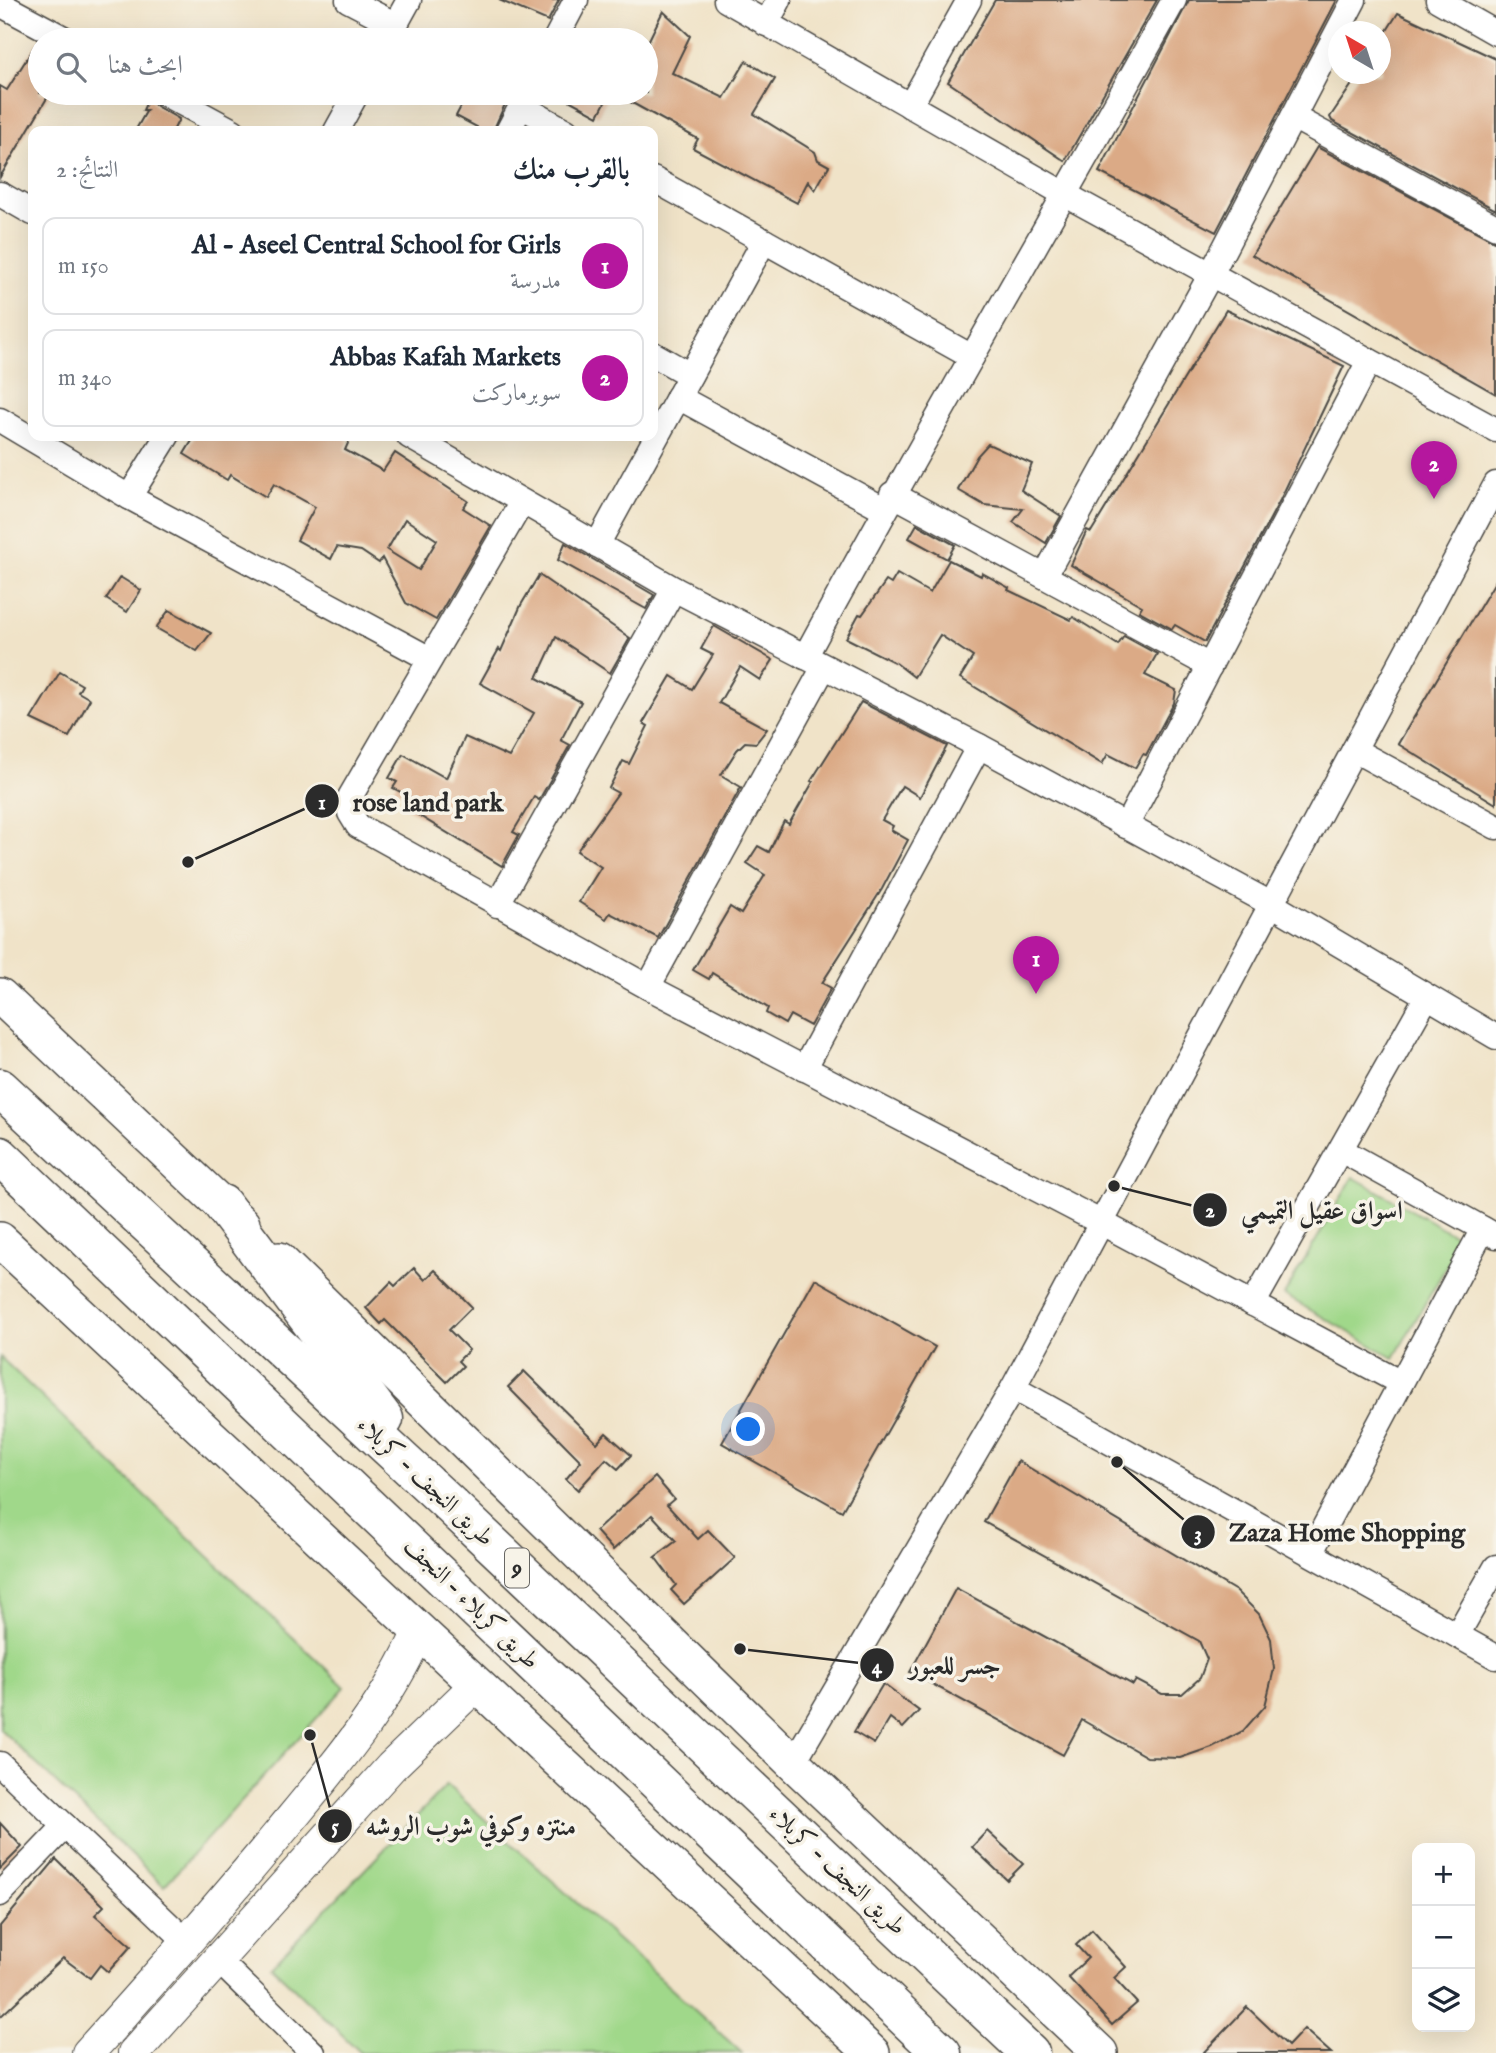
<!DOCTYPE html>
<html lang="ar">
<head>
<meta charset="utf-8">
<style>
	:root { --surface:#fff; --page:#f6f6f7; --text:#1f2937; --muted:#747a83; --line:#e0e1e3; --accent:#b5179e }
	body { margin:0; font-family:"IM FELL English",Amiri,serif; background:var(--page); color:var(--text); direction:rtl }
	.controls { position:absolute; right:21px; bottom:21px; display:grid; overflow:hidden; border-radius:14px; box-shadow:0 7px 28px #0002 }
	.controls button { width:63px; height:63px; display:grid; place-items:center; padding:0; border:0; border-bottom:2px solid var(--line); background:var(--surface); color:var(--text); font:35px sans-serif }
	.compass { position:absolute; left:1328px; top:21px; width:63px; height:63px; border-radius:50%; background:var(--surface); box-shadow:0 7px 28px #0002; rotate:321deg }
	.you { position:absolute; left:749px; top:1430px; width:24px; height:24px; margin:-18px; border:5px solid #fff; border-radius:50%; background:#1a73e8; box-shadow:0 0 0 10px #1a73e833 }
	.badge { display:grid; place-items:center; width:46px; height:46px; border-radius:50%; background:var(--accent); color:#fff; font-size:23px; font-weight:700 }
	.pin { position:absolute; translate:-50% -58px; filter:drop-shadow(0 2px 4px #0008) }
	.pin::after { content:''; position:absolute; top:37px; width:24px; height:21px; background:inherit; clip-path:polygon(0 0,100% 0,50% 100%) }
	.list { margin:0; padding:0; list-style:none }
	h2 { display:flex; justify-content:space-between; align-items:center; height:91px; margin:0; padding:0 28px; font-size:30px }
	h2 small { font-size:23px; font-weight:400; color:var(--muted) }
	.list li { display:grid; grid-template-columns:46px 1fr auto; gap:21px; align-items:center; box-sizing:border-box; height:98px; margin:0 14px 14px; padding:0 14px; border:2px solid var(--line); border-radius:14px }
	.list b { display:block; font-size:26px; white-space:nowrap }
	.list p { margin:0; font-size:23px; white-space:nowrap; color:var(--muted) }
	.list em { font-size:23px; font-style:normal; color:var(--muted) }
	.icon { flex:none; width:38px; height:38px; fill:none; stroke:currentColor; stroke-width:2; stroke-linecap:round; stroke-linejoin:round }
	.map { position:relative; flex:none; width:1496px; height:2053px; overflow:hidden; direction:ltr }
	.search { position:absolute; background:var(--surface); box-shadow:0 7px 28px #0002; left:28px; top:28px; width:630px; height:77px; display:flex; align-items:center; gap:18px; box-sizing:border-box; padding:0 24px; border-radius:38px; color:var(--muted); font-size:26px }
	.panel { position:absolute; background:var(--surface); box-shadow:0 7px 28px #0002; left:28px; top:126px; width:630px; height:315px; border-radius:14px; direction:rtl }
	.map>svg:first-child { display:block }
</style>
</head>
<body>
<div class="map">
<svg width="1496" height="2053" viewBox="0 0 1496 2053">
	<rect width="100%" height="100%" fill="#f7f3e8"/>
	<filter id="ink" filterUnits="userSpaceOnUse"><feTurbulence type="fractalNoise" baseFrequency=".0143" numOctaves="2"/><feDisplacementMap in="SourceGraphic" scale="14" xChannelSelector="R" yChannelSelector="G"/><feConvolveMatrix kernelMatrix="1 2 1 2 8 2 1 2 1" color-interpolation-filters="sRGB"/></filter>
	<filter id="wash" filterUnits="userSpaceOnUse"><feTurbulence type="fractalNoise" baseFrequency=".00686" numOctaves="4" result="noise"/><feDisplacementMap in="SourceGraphic" scale="28" xChannelSelector="R" yChannelSelector="G"/><feGaussianBlur stdDeviation="1.57" result="paint"/><feColorMatrix in="noise" values="0 0 0 0 0 0 0 0 0 0 0 0 0 0 0 0 0 1.4 0 .05"/><feComposite in="paint" operator="in"/></filter>
	<g filter="url(#wash)">
		<rect width="100%" height="100%" fill="#f0e3c8"/>
		<g fill="#a0d88a" stroke="#66825a" stroke-width="2">
			<polygon points="1353,1177 1462,1239 1394,1358 1284,1295"/>
			<polygon points="0,1357 345,1687 164,1886 0,1729"/>
			<polygon points="447,1785 742,2053 361,2053 271,1966"/>
		</g>
		<g id="blocks">
			<g fill="#dbaa86" fill-rule="evenodd">
				<polygon points="499,0 559,0 548,21"/>
				<polygon points="995,0 1157,0 1065,161 948,82"/>
				<polygon points="1189,0 1337,0 1216,232 1099,172"/>
				<polygon points="663,11 690,36 672,73 724,98 746,61 775,79 754,114 815,152 818,160 829,166 815,190 808,181 797,203 693,148 698,139 614,93 646,93 646,46"/>
				<polygon points="1398,13 1496,59 1496,210 1332,121 1330,117 1359,74 1381,74 1381,40"/>
				<polygon points="38,41 40,93 50,93 0,177 0,86 7,90"/>
				<polygon points="468,93 485,93 506,102 493,131 477,131 477,127 456,116"/>
				<polygon points="556,93 610,93 598,116"/>
				<polygon points="149,97 156,106 179,119 173,131 135,131 147,110 143,110"/>
				<polygon points="1317,147 1496,242 1496,394 1252,255"/>
				<polygon points="1226,310 1344,366 1280,500 1205,642 1175,625 1172,629 1139,611 1142,606 1071,565 1087,530 1091,532"/>
				<path d="M 195,436 L 340,436 L 349,441 L 345,450 L 383,471 L 395,453 L 468,501 L 463,508 L 491,526 L 436,620 L 406,603 L 382,558 L 379,563 L 361,551 L 337,547 L 331,559 L 297,540 L 315,507 L 274,484 L 266,497 L 230,475 L 227,480 L 184,454 ZM 405,519 L 437,540 L 419,570 L 387,550 Z"/>
				<polygon points="988,444 1032,464 1021,490 1061,516 1046,543 1013,522 1023,509 984,505 958,490 977,456"/>
				<polygon points="917,524 955,545 947,559 909,538"/>
				<polygon points="565,543 654,595 646,609 558,560"/>
				<polygon points="949,560 981,576 982,573 1009,588 1008,590 1071,620 1073,617 1118,645 1124,636 1157,654 1145,675 1176,690 1174,703 1146,755 1143,754 1135,768 1108,754 1102,764 960,678 973,657 940,635 914,677 896,663 846,638 859,614 862,615 886,581 891,584 897,574 930,593"/>
				<polygon points="539,575 630,638 610,673 556,637 537,678 581,702 561,740 570,745 539,800 534,797 513,832 519,835 502,866 405,807 410,797 393,788 397,782 389,778 403,754 446,778 465,737 509,757 534,713 480,683 499,649 501,651 521,605"/>
				<polygon points="120,577 141,590 127,612 106,599"/>
				<polygon points="1496,580 1496,804 1398,744"/>
				<polygon points="169,610 211,633 197,651 156,628"/>
				<polygon points="714,626 773,660 760,680 740,667 719,703 767,729 756,743 745,742 737,750 721,775 741,787 658,938 610,913 606,919 579,902 601,867 577,851 618,793 609,788 623,761 629,764 648,726 643,723 671,676 692,689 713,655 701,649"/>
				<polygon points="60,672 82,685 78,692 90,699 69,737 31,719"/>
				<polygon points="861,702 947,746 920,797 902,786 882,820 893,826 891,830 908,840 882,889 822,983 831,988 810,1026 790,1015 785,1024 766,1013 768,1008 712,973 709,979 693,970 730,907 741,914 765,875 747,863 758,846 769,852 784,821 789,824 813,782 811,781"/>
				<polygon points="414,1268 425,1280 435,1270 472,1307 449,1330 469,1350 458,1361 463,1366 447,1382 385,1320 381,1324 366,1308 391,1282 395,1286"/>
				<polygon points="815,1279 935,1347 842,1511 722,1443"/>
				<polygon points="524,1371 597,1443 606,1433 631,1455 618,1469 606,1459 578,1490 566,1479 581,1461 508,1387"/>
				<polygon points="1018,1461 1236,1591 1259,1614 1271,1639 1274,1669 1265,1706 1243,1731 1212,1747 1180,1758 1147,1757 1082,1720 1063,1755 910,1672 956,1588 1133,1685 1136,1680 1162,1694 1182,1694 1200,1678 1207,1659 1199,1641 984,1522"/>
				<polygon points="655,1477 674,1499 667,1505 698,1539 708,1530 735,1558 684,1604 671,1590 676,1585 655,1557 676,1541 652,1515 613,1550 596,1531"/>
				<polygon points="883,1684 919,1711 903,1728 890,1718 874,1744 854,1732"/>
				<polygon points="0,1823 22,1847 0,1869"/>
				<polygon points="987,1831 1023,1864 1007,1880 972,1847"/>
				<polygon points="56,1859 104,1906 95,1915 131,1946 108,1972 100,1965 90,1978 63,1958 0,2017 0,1926"/>
				<polygon points="1092,1930 1126,1967 1114,1978 1137,2003 1112,2025 1068,1977 1088,1958 1076,1945"/>
				<polygon points="1247,2007 1288,2046 1304,2029 1331,2053 1203,2053"/>
			</g>
		</g>
	</g>
	<g filter="url(#ink)">
		<use href="#blocks" fill-opacity="0" stroke="#494743" stroke-width="2"/>
		<g fill="none" stroke-linecap="round" stroke-linejoin="round">
			<defs>
				<g id="minor">
					<polyline points="348,0 396,25"/>
					<polyline points="726,0 1066,195 1496,430"/>
					<polyline points="1438,0 1496,33"/>
					<polyline points="0,4 67,40"/>
					<polyline points="766,24 779,0"/>
					<polyline points="387,40 409,0"/>
					<polyline points="555,40 576,0"/>
					<polyline points="163,93 233,131"/>
					<polyline points="521,106 566,131"/>
					<polyline points="910,106 969,0"/>
					<polyline points="1293,117 1496,227"/>
					<polyline points="336,131 357,93"/>
					<polyline points="508,131 528,93"/>
					<polyline points="653,179 972,357"/>
					<polyline points="0,194 33,213"/>
					<polyline points="653,354 690,375"/>
					<polyline points="678,397 884,509"/>
					<polyline points="0,420 129,497 430,659"/>
					<polyline points="409,436 674,589 979,746 1273,905 1496,1037"/>
					<polyline points="892,494 1210,666"/>
					<polyline points="129,497 167,436"/>
					<polyline points="522,502 350,797 350,813 358,826 648,987 1102,1223 1399,1382"/>
					<polyline points="597,545 764,241"/>
					<polyline points="1045,575 1211,274 1354,0"/>
					<path d="M 805,657 C 924,436 1052,220 1174,0"/>
					<polyline points="1354,750 1496,827"/>
					<polyline points="1126,826 1369,361"/>
					<polyline points="497,905 674,589"/>
					<polyline points="648,987 824,667"/>
					<polyline points="804,1069 979,746"/>
					<polyline points="1341,1150 1496,1236"/>
					<polyline points="1253,1304 1426,998"/>
					<polyline points="1013,1388 1496,1657"/>
					<polyline points="1311,1552 1483,1229"/>
					<polyline points="1457,1635 1496,1567"/>
					<polyline points="793,1763 1013,1388 1496,484"/>
					<polyline points="0,1764 188,1943"/>
					<polyline points="0,1894 65,1826"/>
					<polyline points="218,1960 313,2053"/>
				</g>
				<g id="tertiary">
					<path d="M 88,2053 C 154,1980 218,1907 281,1831 C 333,1768 386,1707 419,1631"/>
					<polyline points="134,2053 391,1767 477,1684"/>
				</g>
				<g id="secondary">
					<polyline points="0,996 242,1224"/>
					<polyline points="0,1240 872,2053"/>
					<polyline points="279,1260 793,1763 1100,2053"/>
				</g>
				<g id="trunk">
					<polyline points="0,1088 444,1499 1030,2053"/>
					<polyline points="0,1156 942,2053"/>
					<polyline points="222,1204 384,1419"/>
				</g>
			</defs>
			<use href="#minor" stroke="#494743" stroke-width="27"/>
			<use href="#tertiary" stroke="#494743" stroke-width="34"/>
			<use href="#secondary" stroke="#494743" stroke-width="38"/>
			<use href="#trunk" stroke="#494743" stroke-width="41"/>
			<use href="#minor" stroke="#fff" stroke-width="24"/>
			<use href="#tertiary" stroke="#fff" stroke-width="32"/>
			<use href="#secondary" stroke="#fff" stroke-width="35"/>
			<use href="#trunk" stroke="#fff" stroke-width="38"/>
		</g>
	</g>
	<g text-anchor="middle" dominant-baseline="central" stroke-width="7" stroke-linejoin="round" paint-order="stroke">
		<rect fill="#f7f3e8" stroke="#686764" stroke-width="2" x="505" y="1548.5" width="24" height="39" rx="5"/>
		<g font-size="23" font-weight="bold" fill="#2b2b2b">
			<text x="517" y="1568">9</text>
		</g>
		<g font-size="24" fill="#2b2b2b" stroke="#f7f3e8">
			<text transform="translate(425 1482) rotate(43)">طريق النجف - کربلاء</text>
			<text transform="translate(471 1604) rotate(44)">طريق کربلاء - النجف</text>
			<text transform="translate(837 1871) rotate(43)">طريق النجف - کربلاء</text>
		</g>
	</g>
	<path fill="none" stroke="#2b2b2b" stroke-width="2.5" d="M188 862L322 801M1114 1186L1210 1210M1117 1462L1198 1532M740 1649L877 1665M310 1735L335 1826"/>
	<g fill="#2b2b2b" stroke="#f7f3e8" stroke-width="2.5">
		<circle cx="188" cy="862" r="7"/>
		<circle cx="1114" cy="1186" r="7"/>
		<circle cx="1117" cy="1462" r="7"/>
		<circle cx="740" cy="1649" r="7"/>
		<circle cx="310" cy="1735" r="7"/>
		<circle cx="322" cy="801" r="18"/>
		<circle cx="1210" cy="1210" r="18"/>
		<circle cx="1198" cy="1532" r="18"/>
		<circle cx="877" cy="1665" r="18"/>
		<circle cx="335" cy="1826" r="18"/>
	</g>
	<g font-size="21" text-anchor="middle" font-weight="bold" fill="#fff">
		<text x="322" y="809">1</text>
		<text x="1210" y="1217">2</text>
		<text x="1198" y="1540">3</text>
		<text x="877" y="1673">4</text>
		<text x="335" y="1833">5</text>
	</g>
	<g font-size="26" text-anchor="middle" font-weight="bold" fill="#2b2b2b" stroke="#f7f3e8" stroke-width="7" stroke-linejoin="round" paint-order="stroke">
		<text x="428" y="811">rose land park</text>
		<text x="1322" y="1219">اسواق عقيل التميمي</text>
		<text x="1347" y="1541">Zaza Home Shopping</text>
		<text x="955" y="1674">جسر للعبور</text>
		<text x="471" y="1835">منتزه وكوفي شوب الروشه</text>
	</g>
</svg>
<div class="controls">
<button>+</button>
<button>−</button>
<button><svg class="icon" aria-label="layers" viewBox="0 0 24 24"><path d="M12 4l9 5-9 5-9-5zM3 14l9 5 9-5"/></svg></button>
</div>
<svg class="compass" viewBox="-18 -18 36 36"><path d="M0-13l5 13h-10z" fill="#e53935"/><path d="M0 13l5-13h-10z" fill="#747a83"/></svg>
<div class="you"></div>
<div class="pin badge" style="left:1036px;top:994px">1</div>
<div class="pin badge" style="left:1434px;top:499px">2</div>
<div class="search"><svg class="icon" aria-label="search" viewBox="0 0 24 24"><circle cx="10" cy="10" r="6"/><path d="M15 15l6 6"/></svg>ابحث هنا</div>
<section class="panel">
<h2>بالقرب منك<small>النتائج: 2</small></h2>
<ul class="list">
<li><span class="badge">1</span><div><b>Al - Aseel Central School for Girls</b><p>مدرسة</p></div><em>150 m</em></li>
<li><span class="badge">2</span><div><b>Abbas Kafah Markets</b><p>سوبرماركت</p></div><em>340 m</em></li>
</ul>
</section>
</div>
</body>
</html>
